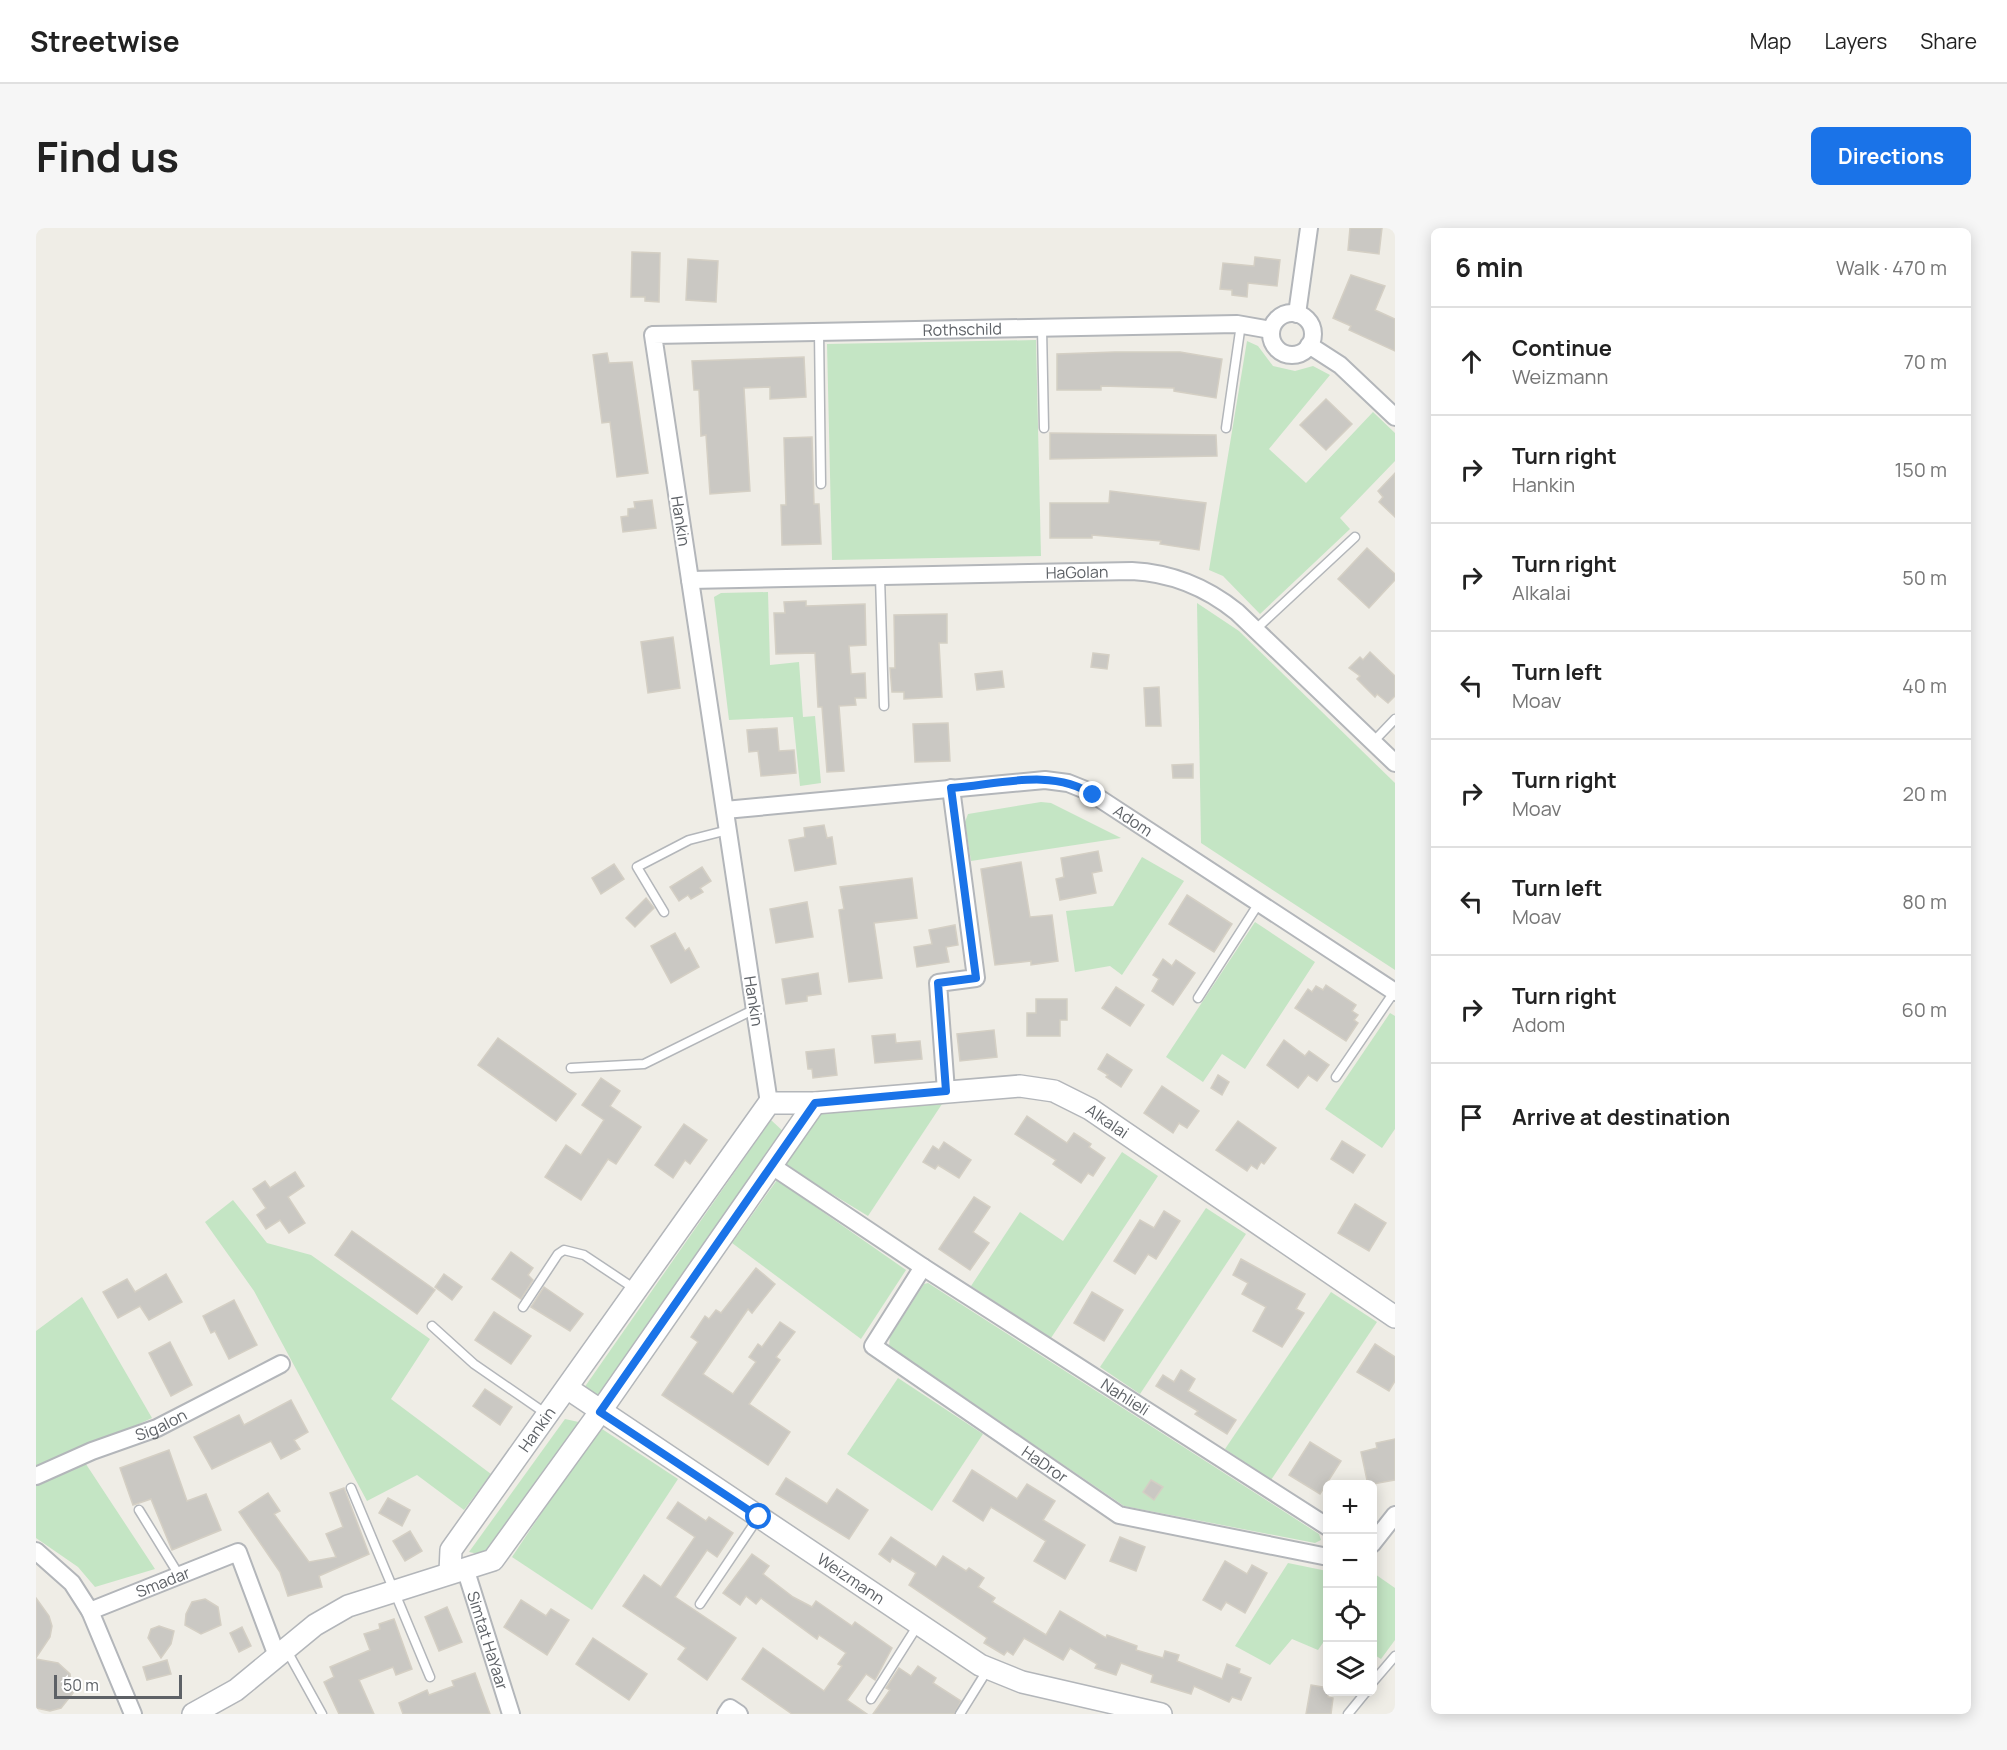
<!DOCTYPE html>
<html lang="en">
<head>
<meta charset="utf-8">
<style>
	:root { --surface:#fff; --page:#f6f6f6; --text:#222; --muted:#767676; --line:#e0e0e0; --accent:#1a73e8 }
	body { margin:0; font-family:Manrope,sans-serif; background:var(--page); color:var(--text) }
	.controls { position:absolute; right:18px; bottom:18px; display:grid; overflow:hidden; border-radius:9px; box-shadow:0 3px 15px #0003 }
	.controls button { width:54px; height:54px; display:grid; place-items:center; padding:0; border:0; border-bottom:2px solid var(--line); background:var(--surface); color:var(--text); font:30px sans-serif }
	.scale { position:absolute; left:18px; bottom:15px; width:128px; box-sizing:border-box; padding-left:6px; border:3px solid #5d6166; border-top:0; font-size:16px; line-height:21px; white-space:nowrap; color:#5d6166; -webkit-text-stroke:4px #fff; paint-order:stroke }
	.stop { position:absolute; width:18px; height:18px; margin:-14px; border:4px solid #1a73e8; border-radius:50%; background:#fff }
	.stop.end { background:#1a73e8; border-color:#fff; box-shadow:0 2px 6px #0008 }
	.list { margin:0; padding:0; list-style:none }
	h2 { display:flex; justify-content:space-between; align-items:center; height:78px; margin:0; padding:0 24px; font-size:26px }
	h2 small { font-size:20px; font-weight:400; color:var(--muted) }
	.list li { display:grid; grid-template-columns:39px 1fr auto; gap:18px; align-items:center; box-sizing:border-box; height:108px; padding:0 24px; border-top:2px solid var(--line) }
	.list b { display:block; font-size:22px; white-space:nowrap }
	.list p { margin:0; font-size:20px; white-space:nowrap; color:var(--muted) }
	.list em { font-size:20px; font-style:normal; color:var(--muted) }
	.icon { flex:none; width:33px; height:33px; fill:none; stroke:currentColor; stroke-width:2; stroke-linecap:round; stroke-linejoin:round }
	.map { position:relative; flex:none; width:1359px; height:1486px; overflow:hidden; border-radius:9px }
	header { display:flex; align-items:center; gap:36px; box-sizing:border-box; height:84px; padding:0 30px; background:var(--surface); border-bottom:2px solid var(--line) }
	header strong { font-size:28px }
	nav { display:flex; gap:33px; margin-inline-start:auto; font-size:21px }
	.intro { display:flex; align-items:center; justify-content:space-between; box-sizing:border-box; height:144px; padding:0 36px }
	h1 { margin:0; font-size:42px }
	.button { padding:15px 27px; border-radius:9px; background:var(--accent); color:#fff; font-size:21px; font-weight:700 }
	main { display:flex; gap:36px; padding:0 36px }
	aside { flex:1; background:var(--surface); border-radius:9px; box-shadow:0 3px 15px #0003 }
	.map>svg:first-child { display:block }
</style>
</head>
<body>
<header>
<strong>Streetwise</strong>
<nav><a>Map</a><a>Layers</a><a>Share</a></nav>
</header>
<div class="intro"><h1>Find us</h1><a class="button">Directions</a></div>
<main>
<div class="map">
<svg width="1359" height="1486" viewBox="0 0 1359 1486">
	<rect width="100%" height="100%" fill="#efede6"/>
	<g fill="#c4e5c4">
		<polygon points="1000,112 1005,328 796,332 791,116"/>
		<polygon points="1211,113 1222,118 1237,138 1259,143 1277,138 1294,147 1233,221 1270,255 1337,184 1359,205 1359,233 1304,290 1314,301 1224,386 1187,348 1173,342"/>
		<polygon points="732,364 734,437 763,434 767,489 779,488 785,555 764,558 757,489 693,492 678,369 685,365"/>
		<polygon points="1161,375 1203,403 1359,555 1359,742 1165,615"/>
		<polygon points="1005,574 1015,575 1085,610 935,633 929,594 932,586"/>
		<polygon points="1106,629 1148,653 1086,747 1074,738 1039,744 1030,683 1077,678"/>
		<polygon points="1219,694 1279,734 1209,841 1186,826 1167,854 1130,829"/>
		<polygon points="1354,785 1359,788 1359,901 1346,920 1289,881"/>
		<polygon points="906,876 832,988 745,935 781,886"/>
		<polygon points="735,892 750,906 564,1171 548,1160"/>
		<polygon points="1086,924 1122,948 1015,1110 935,1058 984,984 1027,1013"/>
		<polygon points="741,952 870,1042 825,1111 696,1015"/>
		<polygon points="197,972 231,1015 275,1027 394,1111 355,1171 455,1246 428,1282 381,1247 331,1273 218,1063 169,994"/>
		<polygon points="1170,980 1210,1006 1104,1166 1064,1139"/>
		<polygon points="892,1055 1283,1306 1285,1312 1279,1315 1088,1278 853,1118 854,1109 888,1056"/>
		<polygon points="1295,1064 1341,1094 1235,1252 1189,1221"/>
		<polygon points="46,1069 116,1190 42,1224 119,1341 59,1359 42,1339 0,1310 0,1103"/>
		<polygon points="862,1150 947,1206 896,1283 811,1226"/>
		<polygon points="529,1191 547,1195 452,1328 433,1324"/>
		<polygon points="563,1199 642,1251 556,1382 476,1329"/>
		<polygon points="1252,1335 1291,1343 1291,1409 1282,1422 1256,1411 1234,1437 1199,1418"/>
		<polygon points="1336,1344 1359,1360 1359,1412 1345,1431 1337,1426"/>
	</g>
	<g fill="#cac8c3" stroke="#d4cfc4" stroke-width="1.5">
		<polygon points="1314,0 1346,0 1343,26 1312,22"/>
		<polygon points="596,24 624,25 623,74 609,73 609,69 595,69"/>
		<polygon points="1219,29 1244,32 1241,58 1212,55 1211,69 1196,67 1196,62 1184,61 1187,35 1218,38"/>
		<polygon points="652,31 682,33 680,74 650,72"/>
		<polygon points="1315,47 1349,58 1339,82 1359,91 1359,123 1313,102 1315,98 1297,90"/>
		<polygon points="1079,124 1144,124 1186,131 1180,170 1138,163 1138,160 1065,158 1065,162 1021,162 1021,126"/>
		<polygon points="571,125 573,135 596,134 612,245 581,249 574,194 566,195 557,127"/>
		<polygon points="768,129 770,169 734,171 734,159 708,160 714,263 674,266 670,207 665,208 663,162 658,162 656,133"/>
		<polygon points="1290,171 1316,196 1290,222 1264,197"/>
		<polygon points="1014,205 1180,207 1181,228 1014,231"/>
		<polygon points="776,209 778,276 783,276 785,316 746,317 745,277 750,277 748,210"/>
		<polygon points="1359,245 1359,289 1343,274 1347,269 1342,263"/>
		<polygon points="1074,263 1170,275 1163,322 1124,316 1125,313 1056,307 1056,310 1014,310 1014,275 1073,275"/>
		<polygon points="616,272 620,300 587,304 585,289 592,288 592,281 599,280 598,274"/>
		<polygon points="1331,320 1359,346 1359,352 1333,380 1302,351"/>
		<polygon points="770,373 770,378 829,376 830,417 813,418 815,446 829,445 830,470 819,470 820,477 803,478 808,543 791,544 786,479 782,479 779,425 740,426 738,385 749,385 748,374"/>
		<polygon points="911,386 911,415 903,415 906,469 868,471 868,464 856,464 854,440 859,440 858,387"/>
		<polygon points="637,409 644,460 612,465 605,414"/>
		<polygon points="1334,424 1359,448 1359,468 1352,475 1341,466 1339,469 1321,451 1324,448 1313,440 1324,429 1327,432"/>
		<polygon points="1057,425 1073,427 1071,441 1055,439"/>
		<polygon points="966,443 968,459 941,462 939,446"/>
		<polygon points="1123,459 1125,498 1110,498 1108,460"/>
		<polygon points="912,495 914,533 879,534 877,496"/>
		<polygon points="741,500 743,523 758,522 760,545 725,548 722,523 713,524 711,502"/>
		<polygon points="1157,536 1157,550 1137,550 1136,537"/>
		<polygon points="788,597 791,610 796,609 800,636 759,643 753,612 769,609 768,600"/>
		<polygon points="1062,623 1066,643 1056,645 1060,665 1024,672 1020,651 1028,649 1025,630"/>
		<polygon points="985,634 994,689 1016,687 1022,733 995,737 995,733 959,737 945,641"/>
		<polygon points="578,636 588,651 565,666 556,650"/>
		<polygon points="666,639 675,653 664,660 667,664 655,671 652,667 643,673 634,659"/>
		<polygon points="876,650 881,690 838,695 846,750 813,754 803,682 808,681 804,659"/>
		<polygon points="1151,667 1196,696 1178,724 1133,696"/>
		<polygon points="610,670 618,680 599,699 590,690"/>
		<polygon points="771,674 777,709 740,715 734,681"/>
		<polygon points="919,697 922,717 910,719 913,734 881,739 878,719 896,716 893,702"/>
		<polygon points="639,705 649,723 653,720 663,739 635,755 615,718"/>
		<polygon points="1127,731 1136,738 1140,732 1159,745 1137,777 1116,763 1123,751 1117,747"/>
		<polygon points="782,745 785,766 771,768 771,773 750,776 746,751"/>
		<polygon points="1290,757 1320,777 1316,783 1322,787 1318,792 1322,795 1310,813 1259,780 1272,761 1276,764 1280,758 1287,762"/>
		<polygon points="1080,759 1108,777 1094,798 1066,780"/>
		<polygon points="1000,771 1031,771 1031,792 1024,792 1024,808 991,808 991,785 1000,785"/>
		<polygon points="958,802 961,829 924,833 921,806"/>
		<polygon points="859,806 860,815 884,813 886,831 839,835 836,808"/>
		<polygon points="462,810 540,866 520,893 442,837"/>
		<polygon points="1248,812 1269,828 1273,823 1293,837 1281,853 1272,847 1262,860 1231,837"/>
		<polygon points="798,821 801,847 777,850 776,841 772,841 770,824"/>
		<polygon points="1071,826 1096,842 1085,859 1070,849 1072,847 1062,841"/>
		<polygon points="1182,847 1193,854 1186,867 1175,860"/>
		<polygon points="565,850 584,863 574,878 605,899 580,936 572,931 545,972 509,949 530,917 545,927 568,892 546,877"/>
		<polygon points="1126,858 1163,883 1151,900 1143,895 1137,905 1108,885"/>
		<polygon points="991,888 1031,915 1038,905 1055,916 1053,919 1069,930 1057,948 1052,945 1045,955 1017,936 1020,932 979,906"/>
		<polygon points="1202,893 1240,920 1228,936 1225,934 1221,941 1215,937 1211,943 1180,922"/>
		<polygon points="648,896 671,912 654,936 649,932 637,950 619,937"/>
		<polygon points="1306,913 1329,927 1317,945 1295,931"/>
		<polygon points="908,914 935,932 923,950 902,937 899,941 887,934 897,918 903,922"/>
		<polygon points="259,944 268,958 252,969 269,995 253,1005 244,992 230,1001 221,987 230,980 217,961 229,953 234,960"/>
		<polygon points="938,969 954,979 937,1004 953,1015 934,1042 903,1021"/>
		<polygon points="1319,976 1350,995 1333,1023 1302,1005"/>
		<polygon points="1128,983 1144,993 1120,1031 1112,1026 1099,1046 1078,1033 1104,992 1118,1000"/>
		<polygon points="316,1003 399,1062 381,1086 299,1027"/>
		<polygon points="475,1024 497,1040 492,1047 497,1052 485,1071 456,1051"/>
		<polygon points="1205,1031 1269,1066 1260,1081 1268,1085 1246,1119 1217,1103 1230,1079 1206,1066 1212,1055 1197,1047"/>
		<polygon points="720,1040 739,1056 716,1085 712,1081 667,1146 697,1166 720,1134 713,1129 722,1116 726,1119 744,1094 759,1104 740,1129 744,1132 713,1176 754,1204 732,1237 626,1167 662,1114 655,1109 669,1088 673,1091 680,1082 685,1085"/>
		<polygon points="130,1046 146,1074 113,1092 104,1078 82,1090 67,1064 91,1051 99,1064"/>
		<polygon points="408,1046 426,1059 416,1072 399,1059"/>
		<polygon points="508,1059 547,1086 534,1103 495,1079"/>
		<polygon points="1056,1064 1087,1082 1068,1113 1038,1095"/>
		<polygon points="198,1072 221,1117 193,1131 179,1103 175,1105 167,1088"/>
		<polygon points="458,1084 495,1108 475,1136 439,1112"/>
		<polygon points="134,1114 156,1157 135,1168 113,1125"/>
		<polygon points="1339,1116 1359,1129 1359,1153 1353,1163 1321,1144"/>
		<polygon points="1145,1142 1159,1151 1152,1163 1200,1192 1191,1206 1159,1186 1162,1183 1120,1158 1127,1147 1138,1154"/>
		<polygon points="449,1161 476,1179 464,1197 437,1178"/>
		<polygon points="255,1172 272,1204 258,1212 264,1221 245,1231 235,1213 176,1241 158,1209 203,1187 208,1197"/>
		<polygon points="1359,1211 1359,1252 1332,1257 1325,1224 1341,1220 1340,1215"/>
		<polygon points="1274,1214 1305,1233 1284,1266 1253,1247"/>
		<polygon points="133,1222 151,1273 170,1266 185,1302 136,1322 115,1271 97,1277 84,1240"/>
		<polygon points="936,1242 981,1271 991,1256 1019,1273 1007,1292 1049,1317 1029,1351 998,1333 1010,1313 955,1279 947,1293 917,1273"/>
		<polygon points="750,1250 791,1276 801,1261 832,1282 813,1311 740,1266"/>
		<polygon points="1115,1252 1127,1259 1118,1272 1107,1264"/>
		<polygon points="308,1260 333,1326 283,1348 286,1359 252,1368 244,1344 203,1284 232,1265 244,1283 238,1286 273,1334 300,1329 290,1306 307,1299 294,1265"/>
		<polygon points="352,1270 374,1282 366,1298 343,1285"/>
		<polygon points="642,1274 670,1293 673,1289 697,1305 681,1329 671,1322 639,1369 700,1410 671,1452 642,1431 650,1420 587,1378 608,1347 625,1359 659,1309 631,1290"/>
		<polygon points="374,1303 386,1323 369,1333 357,1313"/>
		<polygon points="855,1309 900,1339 907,1328 930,1343 933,1340 948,1350 942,1359 959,1370 956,1374 1010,1407 1024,1383 1070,1410 1071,1407 1101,1418 1100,1422 1127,1430 1129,1423 1143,1427 1141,1433 1186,1451 1191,1436 1204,1441 1203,1445 1215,1450 1205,1472 1196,1469 1193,1474 1158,1458 1155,1466 1115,1454 1117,1447 1085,1435 1080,1447 1059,1440 1061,1436 1034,1420 1027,1432 988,1410 977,1427 971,1423 968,1427 948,1415 951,1410 873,1357 880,1345 856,1330 854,1334 843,1326"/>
		<polygon points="1084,1309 1109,1319 1100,1343 1074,1333"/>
		<polygon points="716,1326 733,1338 727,1346 757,1369 776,1379 780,1373 816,1398 819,1394 856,1420 839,1452 830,1446 811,1472 831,1486 756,1486 706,1451 727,1420 788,1463 806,1438 802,1436 810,1425 783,1407 781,1411 725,1370 720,1376 710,1368 704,1377 687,1365"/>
		<polygon points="1189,1333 1211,1346 1216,1337 1231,1345 1209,1385 1190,1374 1185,1382 1167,1372"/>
		<polygon points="0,1370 13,1388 16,1398 14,1409 0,1430"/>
		<polygon points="169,1371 182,1379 185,1397 165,1406 149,1397 150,1386 156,1374"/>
		<polygon points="485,1372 510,1388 515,1381 533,1392 511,1427 468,1399"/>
		<polygon points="411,1379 426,1414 403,1423 389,1389"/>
		<polygon points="358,1391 376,1441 360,1447 357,1439 323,1452 338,1486 303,1486 288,1454 298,1449 294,1439 334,1422 328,1406 344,1401 343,1396"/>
		<polygon points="123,1398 138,1403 135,1416 125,1430 112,1410 115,1401"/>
		<polygon points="206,1399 215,1418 203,1424 194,1405"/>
		<polygon points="557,1410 611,1446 593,1472 540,1436"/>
		<polygon points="0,1431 22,1435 34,1446 37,1465 25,1480 14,1483 0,1480"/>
		<polygon points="131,1432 135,1446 111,1452 107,1439"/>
		<polygon points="882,1438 900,1450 897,1455 925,1473 918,1486 837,1486 854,1462 850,1460 863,1440 875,1448"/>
		<polygon points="439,1445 454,1486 367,1486 363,1475 391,1462 393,1467 418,1458 416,1453"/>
		<polygon points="1275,1457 1292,1460 1292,1469 1297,1470 1295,1486 1270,1486"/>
	</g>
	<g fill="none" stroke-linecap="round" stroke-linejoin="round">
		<defs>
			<g id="service">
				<polyline points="1006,100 1008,200"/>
				<polyline points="783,104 785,256"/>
				<polyline points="1190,200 1205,96"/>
				<polyline points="844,349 848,478"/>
				<polyline points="1220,401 1319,309"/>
				<polyline points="1337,514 1359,491"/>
				<polyline points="628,684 601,639 653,612 692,602"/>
				<polyline points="1162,770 1223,675"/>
				<polyline points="535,840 608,836 719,781"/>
				<polyline points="1300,849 1358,764"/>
				<polyline points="487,1079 522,1026 528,1022 548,1027 599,1061"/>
				<polyline points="396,1098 438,1136 512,1187"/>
				<polyline points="315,1260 394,1449"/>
				<polyline points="103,1282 143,1347"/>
				<polyline points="664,1376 722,1290"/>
				<polyline points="250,1421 286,1486"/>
				<polyline points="1336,1455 1359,1428"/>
				<polyline points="835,1471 882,1397"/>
				<polyline points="924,1486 952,1441"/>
				<polyline points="1312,1486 1330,1464"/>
			</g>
			<g id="minor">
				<circle cx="1256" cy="106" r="21"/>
				<polyline points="1261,86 1273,0"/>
				<polyline points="1273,117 1304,137 1359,189"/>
				<path id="s1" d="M 654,352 L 1096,343 C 1136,345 1170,359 1201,384 L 1359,535"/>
				<path id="s2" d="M 689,582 L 1009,552 L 1032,555 L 1052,563 L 1359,764"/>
				<polyline points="910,863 902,755 940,750 915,560"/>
				<path id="s3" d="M 733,875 L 617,107 L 1201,96 L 1235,102"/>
				<path id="s4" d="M 736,938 L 887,1039 L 1292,1299"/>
				<path id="s5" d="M 887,1039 L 837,1118 L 1083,1287 L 1292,1329"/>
				<path id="s6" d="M 0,1248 L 56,1223 L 121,1200 L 245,1136"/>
				<polyline points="1336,1316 1359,1287"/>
				<polyline points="0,1323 36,1355 54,1383"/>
				<path id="s7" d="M 429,1340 L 475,1486"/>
				<path id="s8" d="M 97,1486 L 54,1383 L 202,1324 L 241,1428"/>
				<polyline points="690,1486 694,1480 703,1486"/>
			</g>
			<g id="tertiary">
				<path id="s9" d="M 531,1160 L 944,1437 L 986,1454 L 1125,1486"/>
				<path id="s10" d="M 414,1344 L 415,1322 L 733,875 L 779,875 L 984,858 L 1018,863 L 1054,881 L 1359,1089"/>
				<polyline points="157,1486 200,1462 279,1397 312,1378 457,1332 564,1184 779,875"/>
			</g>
		</defs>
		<use href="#service" stroke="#b3b6ba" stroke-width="11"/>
		<use href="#minor" stroke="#b3b6ba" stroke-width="20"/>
		<use href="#tertiary" stroke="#b3b6ba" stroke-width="24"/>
		<use href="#service" stroke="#fff" stroke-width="8"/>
		<use href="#minor" stroke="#fff" stroke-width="16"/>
		<use href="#tertiary" stroke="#fff" stroke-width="21"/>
	</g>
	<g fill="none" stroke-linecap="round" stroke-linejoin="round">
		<path stroke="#1a73e8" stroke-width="8" d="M 723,1289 L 564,1184 L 779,875 L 910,863 L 902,755 L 940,750 L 915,560 C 960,557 1017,539 1057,567"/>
	</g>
	<g text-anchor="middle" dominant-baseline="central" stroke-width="4.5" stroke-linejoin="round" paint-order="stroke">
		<g font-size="16" fill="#5d6166" stroke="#fff">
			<text stroke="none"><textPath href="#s3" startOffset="1086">Rothschild</textPath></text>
			<text transform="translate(645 293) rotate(81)">Hankin</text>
			<text stroke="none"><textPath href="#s1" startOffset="387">HaGolan</textPath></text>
			<text stroke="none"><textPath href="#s2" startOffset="420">Adom</textPath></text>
			<text transform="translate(718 773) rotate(81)">Hankin</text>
			<text stroke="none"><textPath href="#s10" startOffset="918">Alkalai</textPath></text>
			<text stroke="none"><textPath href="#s4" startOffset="422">Nahlieli</textPath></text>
			<text stroke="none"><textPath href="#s6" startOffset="135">Sigalon</textPath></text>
			<text stroke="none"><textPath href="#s10" startOffset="170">Hankin</textPath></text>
			<text stroke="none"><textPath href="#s5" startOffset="302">HaDror</textPath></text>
			<text stroke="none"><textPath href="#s9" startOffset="342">Weizmann</textPath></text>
			<text stroke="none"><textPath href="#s8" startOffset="190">Smadar</textPath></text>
			<text stroke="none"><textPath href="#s7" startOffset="76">Simtat HaYaar</textPath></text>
		</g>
	</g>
</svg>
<div class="controls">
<button>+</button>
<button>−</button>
<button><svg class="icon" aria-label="locate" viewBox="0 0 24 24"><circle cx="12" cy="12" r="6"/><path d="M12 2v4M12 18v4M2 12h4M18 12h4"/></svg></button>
<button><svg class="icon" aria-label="layers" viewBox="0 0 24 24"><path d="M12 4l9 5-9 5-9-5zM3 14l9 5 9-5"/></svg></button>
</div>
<div class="scale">50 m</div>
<div class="stop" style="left:723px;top:1289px"></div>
<div class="stop end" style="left:1057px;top:567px"></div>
</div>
<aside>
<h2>6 min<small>Walk · 470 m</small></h2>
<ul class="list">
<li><svg class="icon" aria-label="ahead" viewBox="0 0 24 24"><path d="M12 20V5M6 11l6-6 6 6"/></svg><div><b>Continue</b><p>Weizmann</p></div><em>70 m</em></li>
<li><svg class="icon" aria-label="right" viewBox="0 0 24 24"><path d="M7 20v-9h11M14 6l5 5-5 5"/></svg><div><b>Turn right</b><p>Hankin</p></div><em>150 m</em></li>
<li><svg class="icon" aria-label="right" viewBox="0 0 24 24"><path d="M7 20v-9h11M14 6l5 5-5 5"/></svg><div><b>Turn right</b><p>Alkalai</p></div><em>50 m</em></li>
<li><svg class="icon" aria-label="left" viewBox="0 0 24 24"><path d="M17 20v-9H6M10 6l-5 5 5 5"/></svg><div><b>Turn left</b><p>Moav</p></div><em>40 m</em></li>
<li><svg class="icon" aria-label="right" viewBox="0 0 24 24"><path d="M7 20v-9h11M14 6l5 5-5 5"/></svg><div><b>Turn right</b><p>Moav</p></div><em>20 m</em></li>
<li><svg class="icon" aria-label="left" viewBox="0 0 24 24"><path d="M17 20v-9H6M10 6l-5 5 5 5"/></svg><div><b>Turn left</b><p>Moav</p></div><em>80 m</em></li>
<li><svg class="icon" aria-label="right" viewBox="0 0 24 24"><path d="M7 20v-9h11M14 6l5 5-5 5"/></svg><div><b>Turn right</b><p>Adom</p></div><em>60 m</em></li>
<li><svg class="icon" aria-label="arrive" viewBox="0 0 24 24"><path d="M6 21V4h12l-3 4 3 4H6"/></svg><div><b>Arrive at destination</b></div></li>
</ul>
</aside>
</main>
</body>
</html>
